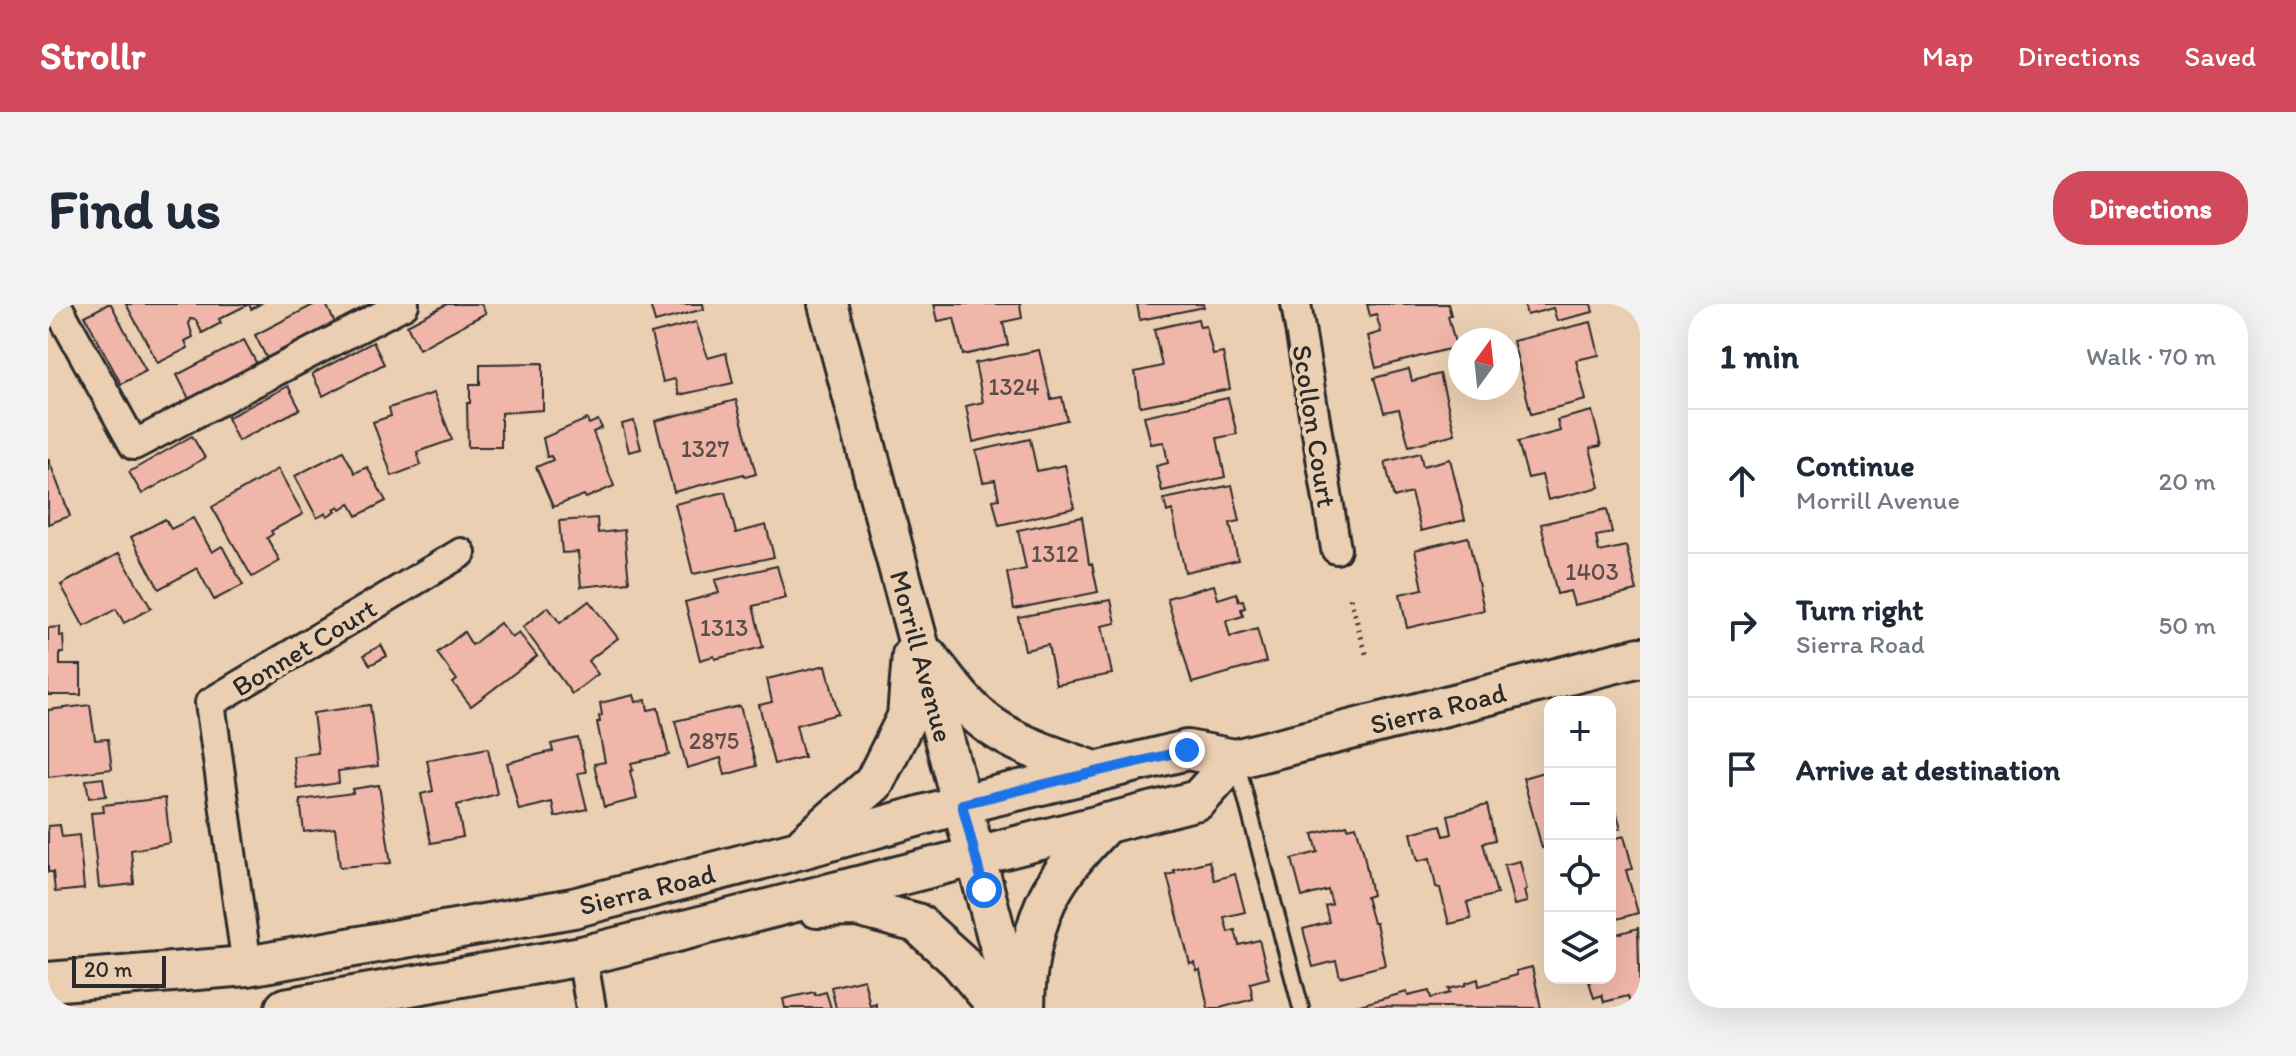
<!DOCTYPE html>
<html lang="en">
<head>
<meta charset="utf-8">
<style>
	:root { --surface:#fff; --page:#f2f2f3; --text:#1f2937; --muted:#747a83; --line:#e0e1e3; --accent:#d1495b }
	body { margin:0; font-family:Itim,sans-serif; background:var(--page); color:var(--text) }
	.controls { position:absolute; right:24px; bottom:24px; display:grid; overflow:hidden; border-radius:16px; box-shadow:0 8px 32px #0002 }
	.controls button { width:72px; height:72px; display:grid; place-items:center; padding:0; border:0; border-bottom:2px solid var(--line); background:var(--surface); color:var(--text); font:40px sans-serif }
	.compass { position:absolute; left:1400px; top:24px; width:72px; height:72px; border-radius:50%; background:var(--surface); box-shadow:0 8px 32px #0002; rotate:15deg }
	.scale { position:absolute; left:24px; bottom:20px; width:94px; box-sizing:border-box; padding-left:8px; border:4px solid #2b2b2b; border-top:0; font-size:22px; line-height:28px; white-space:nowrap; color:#2b2b2b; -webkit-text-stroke:6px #ebcfb2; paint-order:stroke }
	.stop { position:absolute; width:24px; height:24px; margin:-18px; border:6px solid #1a73e8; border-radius:50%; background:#fff }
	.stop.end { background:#1a73e8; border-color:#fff; box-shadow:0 2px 8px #0008 }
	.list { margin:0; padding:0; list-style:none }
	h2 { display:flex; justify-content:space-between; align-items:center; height:104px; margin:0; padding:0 32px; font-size:34px }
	h2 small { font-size:26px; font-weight:400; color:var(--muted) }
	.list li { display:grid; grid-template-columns:52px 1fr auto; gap:24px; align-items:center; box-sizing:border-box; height:144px; padding:0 32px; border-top:2px solid var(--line) }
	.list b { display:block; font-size:30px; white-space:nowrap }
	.list p { margin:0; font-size:26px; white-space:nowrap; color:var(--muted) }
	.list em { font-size:26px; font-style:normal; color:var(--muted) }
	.icon { flex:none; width:44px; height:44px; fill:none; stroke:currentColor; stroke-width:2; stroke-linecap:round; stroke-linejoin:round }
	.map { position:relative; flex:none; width:1592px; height:704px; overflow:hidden; border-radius:32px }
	header { display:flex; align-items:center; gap:48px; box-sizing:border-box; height:112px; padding:0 40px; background:var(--accent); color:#fff }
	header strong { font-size:38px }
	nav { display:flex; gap:44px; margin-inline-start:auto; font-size:28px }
	.intro { display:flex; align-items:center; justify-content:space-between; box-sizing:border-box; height:192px; padding:0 48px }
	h1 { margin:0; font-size:56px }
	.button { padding:20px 36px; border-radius:32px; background:var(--accent); color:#fff; font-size:28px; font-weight:700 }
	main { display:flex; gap:48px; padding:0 48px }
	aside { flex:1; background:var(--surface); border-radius:32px; box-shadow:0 8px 32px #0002 }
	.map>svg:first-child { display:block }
</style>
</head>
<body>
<header>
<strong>Strollr</strong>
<nav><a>Map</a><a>Directions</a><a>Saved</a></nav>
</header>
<div class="intro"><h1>Find us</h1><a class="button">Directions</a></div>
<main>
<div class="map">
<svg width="1592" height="704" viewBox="0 0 1592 704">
	<rect width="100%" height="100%" fill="#ebcfb2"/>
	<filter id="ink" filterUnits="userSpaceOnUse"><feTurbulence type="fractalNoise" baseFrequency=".0125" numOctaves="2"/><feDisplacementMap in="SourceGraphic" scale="16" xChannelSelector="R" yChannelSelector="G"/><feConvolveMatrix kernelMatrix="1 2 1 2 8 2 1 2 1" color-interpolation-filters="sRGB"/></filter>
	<g filter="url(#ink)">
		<g fill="#f0b6a9" stroke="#2b2b2b" stroke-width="2">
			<polygon points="60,0 63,0 98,67 73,80 37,12"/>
			<polygon points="78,0 212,0 203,5 201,0 171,15 173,19 154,29 148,16 142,15 141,20 145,33 137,37 140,44 110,59"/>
			<polygon points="267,0 278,0 287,19 219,55 207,31"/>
			<polygon points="399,0 433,0 438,9 371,45 359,21"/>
			<polygon points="602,0 655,0 656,5 607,18"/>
			<polygon points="886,0 972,0 974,14 955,18 960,41 915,51 906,14 890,17"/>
			<polygon points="1089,0 1155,0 1156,3 1092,16"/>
			<polygon points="1319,0 1400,0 1403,11 1400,12 1408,43 1328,64 1320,32 1333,28 1328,10 1322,12"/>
			<polygon points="1476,0 1543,0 1545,8 1509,17 1505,4 1479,11"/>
			<polygon points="1150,15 1152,23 1158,22 1165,51 1175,49 1182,85 1092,102 1087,68 1114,62 1106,25"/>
			<polygon points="648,18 660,54 678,49 685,79 631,91 627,75 615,78 603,30"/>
			<polygon points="1543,18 1551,51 1528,56 1538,96 1483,110 1465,37"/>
			<polygon points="196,36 209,60 141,95 129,71"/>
			<polygon points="325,38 336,60 275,92 264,70"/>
			<polygon points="991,46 1003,95 1014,93 1019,116 925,138 918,102 935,98 927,59"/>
			<polygon points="495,59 495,106 453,109 453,143 420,143 419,99 422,99 422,80 432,80 432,60"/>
			<polygon points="1361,65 1364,77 1392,70 1407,130 1361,142 1351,105 1336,108 1326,74"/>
			<polygon points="240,82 252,105 190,137 179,114"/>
			<polygon points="386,89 404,136 369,148 373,161 344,172 325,118 343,112 341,104"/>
			<polygon points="1180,94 1189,130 1169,134 1177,173 1114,187 1108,162 1120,159 1116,138 1103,140 1096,112"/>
			<polygon points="688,96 708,170 697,173 696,170 626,188 607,117"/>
			<polygon points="1544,107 1553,142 1542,144 1552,183 1500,196 1494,171 1480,174 1470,138 1512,127 1509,116"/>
			<polygon points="539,115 541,120 550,116 554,124 545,128 566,182 538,194 536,191 505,203 488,163 505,156 503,152 499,153 495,134"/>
			<polygon points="586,117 593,145 581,148 574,120"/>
			<polygon points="144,132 157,154 94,190 81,168"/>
			<polygon points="982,135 989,167 1017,161 1026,204 951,221 945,196 951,195 947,176 935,178 928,147"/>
			<polygon points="295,147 307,169 319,163 338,197 309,212 302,199 293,205 291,202 286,205 288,207 279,212 278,209 269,214 247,172"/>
			<polygon points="1372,149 1375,162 1402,155 1417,216 1373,227 1363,189 1346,194 1337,158"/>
			<polygon points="0,154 22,212 0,220"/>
			<polygon points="230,165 255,210 223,227 225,230 219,234 232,257 204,273 164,203"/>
			<polygon points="1184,181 1192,217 1182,219 1190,256 1137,268 1124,206 1119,208 1116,195"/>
			<polygon points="677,188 688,229 718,221 726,253 645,270 627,200"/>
			<polygon points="1559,205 1564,229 1548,232 1551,248 1578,242 1589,287 1526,301 1522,287 1509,290 1493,220"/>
			<polygon points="1034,213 1041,260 1044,260 1050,288 966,305 959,269 978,265 970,226"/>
			<polygon points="145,214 164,248 174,242 195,281 166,296 149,264 111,285 83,233 117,215 123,225"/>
			<polygon points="549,214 550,229 576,226 581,278 533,283 530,248 514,249 511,217"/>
			<polygon points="1420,233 1436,306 1359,324 1352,290 1375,285 1367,246"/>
			<polygon points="71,249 103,304 76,319 68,305 36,323 13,281"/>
			<polygon points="729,262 738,294 705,302 715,343 667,355 666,352 652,356 637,298 671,289 667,276"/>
			<polygon points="1166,281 1170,295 1189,289 1191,297 1195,296 1197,304 1193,305 1195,312 1178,317 1182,333 1209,325 1218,358 1144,379 1119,294"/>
			<polygon points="1063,296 1068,319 1054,322 1064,370 1008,381 1000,341 977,346 970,313"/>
			<polygon points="541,297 570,334 540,357 550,370 524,390 475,323 500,303 512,319"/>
			<polygon points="452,319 464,334 471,329 489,352 423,402 405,379 409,376 389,349 416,328 424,341"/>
			<polygon points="12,323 12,332 15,332 16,349 12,349 12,361 33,361 33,391 0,391 0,324"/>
			<polygon points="333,341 339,352 322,361 316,351"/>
			<polygon points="778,361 790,410 748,421 756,453 726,460 711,401 724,398 719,375"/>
			<polygon points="586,391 588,398 598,396 600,406 610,404 621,451 583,459 585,466 582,467 589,495 556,503 546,460 557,458 549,418 552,418 551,412 554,411 552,399"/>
			<polygon points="42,401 47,436 60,435 64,465 0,473 0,406"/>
			<polygon points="322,401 330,462 290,467 291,479 249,485 245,452 270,449 265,409"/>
			<polygon points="692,402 708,462 677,471 673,454 639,464 627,417"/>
			<polygon points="530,434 538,468 530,469 539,505 507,513 504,498 471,506 459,459 505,447 503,440"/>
			<polygon points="440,444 449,490 409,501 415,533 383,539 373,490 385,487 379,456"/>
			<polygon points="1502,466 1502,542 1494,544 1475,474"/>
			<polygon points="55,474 58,492 41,494 38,476"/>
			<polygon points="331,481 343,559 292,563 287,524 256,528 252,496 305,489 304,485"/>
			<polygon points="1563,489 1573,524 1562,527 1562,490"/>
			<polygon points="117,494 122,539 83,546 86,580 51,584 43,509 56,508 55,501"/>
			<polygon points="1439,501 1447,536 1435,539 1449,590 1419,598 1423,615 1401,620 1392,584 1388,583 1382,554 1370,557 1363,529 1393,521 1396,532 1404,530 1400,511"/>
			<polygon points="12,521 14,533 31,531 36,585 7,588 5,568 0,568 0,522"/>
			<polygon points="1299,521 1300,524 1308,522 1315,546 1324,591 1318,593 1325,619 1328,619 1337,661 1292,673 1288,657 1265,663 1255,625 1281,618 1277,602 1284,600 1280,586 1254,593 1244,555 1270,548 1265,530"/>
			<polygon points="1576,532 1585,565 1578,566 1590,609 1562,617 1562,536"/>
			<polygon points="1161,557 1166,576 1187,570 1197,608 1176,613 1180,628 1187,626 1191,641 1211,636 1221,674 1202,679 1205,695 1172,704 1160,704 1152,666 1149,667 1147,659 1142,660 1119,571 1127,569 1126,566"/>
			<polygon points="1472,557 1479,586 1476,587 1479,598 1466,601 1456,561"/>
			<polygon points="1590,624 1592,701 1587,702 1586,698 1582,700 1580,692 1556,698 1554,691 1546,694 1540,674 1562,674 1562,632"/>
			<polygon points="1484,663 1493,704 1308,702 1359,688 1360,692 1381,687 1383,694 1402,689 1400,685 1418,681 1418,679 1430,675 1431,682 1469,671 1468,667"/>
			<polygon points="816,675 822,702 828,700 828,704 788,704 783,683"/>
			<polygon points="766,688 767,691 778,688 783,704 737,704 735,695"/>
		</g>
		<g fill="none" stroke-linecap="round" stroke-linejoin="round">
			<defs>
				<polyline id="lane" points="1189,460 1253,704"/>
				<g id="street">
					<polyline points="8,0 86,141 356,0"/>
					<polyline points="1248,0 1288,245"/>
					<polyline points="534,652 543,704"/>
					<polyline points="199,662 162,399 413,249"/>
				</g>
				<g id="secondary">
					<polyline points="780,0 968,704"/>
					<path d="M 880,353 C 899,376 916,402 939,419 C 971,443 1012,454 1049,468"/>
					<polyline points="758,539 826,479 859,413 864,351"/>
					<polyline points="769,604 809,603 869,619 911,657 951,704"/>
					<polyline points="0,678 199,662 525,604 750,546 914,500 1139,446 1187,455 1592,353"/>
					<polyline points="237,704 534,652 1150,496 1187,455"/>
					<path d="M 977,704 C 977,667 986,615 1006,583 C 1020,559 1039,539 1058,519"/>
				</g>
			</defs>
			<use href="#lane" stroke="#2b2b2b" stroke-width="20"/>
			<use href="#street" stroke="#2b2b2b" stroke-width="34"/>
			<use href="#secondary" stroke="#2b2b2b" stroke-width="44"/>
			<polyline stroke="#2b2b2b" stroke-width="5" stroke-dasharray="2 6" stroke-linecap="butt" points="1302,294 1319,353"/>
			<use href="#lane" stroke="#ebcfb2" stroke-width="14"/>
			<use href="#street" stroke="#ebcfb2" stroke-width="28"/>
			<use href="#secondary" stroke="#ebcfb2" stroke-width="38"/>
		</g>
	</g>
	<g fill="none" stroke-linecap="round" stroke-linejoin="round" filter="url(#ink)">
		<polyline stroke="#1a73e8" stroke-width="10" points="936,586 914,500 1139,446"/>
	</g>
	<g text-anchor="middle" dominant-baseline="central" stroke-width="8" stroke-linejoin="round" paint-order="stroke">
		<g font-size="24" fill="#5c4e4a">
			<text x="966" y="82">1324</text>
			<text x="657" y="144">1327</text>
			<text x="1007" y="249">1312</text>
			<text x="1544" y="267">1403</text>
			<text x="676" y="323">1313</text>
			<text x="666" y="436">2875</text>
		</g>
		<g font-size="28" fill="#2b2b2b" stroke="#ebcfb2">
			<text transform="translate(1267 122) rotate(81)">Scollon Court</text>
			<text transform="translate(256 343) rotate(-31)">Bonnet Court</text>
			<text transform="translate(874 352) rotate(75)">Morrill Avenue</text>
			<text transform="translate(1390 404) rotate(-14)">Sierra Road</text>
			<text transform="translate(599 585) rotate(-14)">Sierra Road</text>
		</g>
	</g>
</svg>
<div class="controls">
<button>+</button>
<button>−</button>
<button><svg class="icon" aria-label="locate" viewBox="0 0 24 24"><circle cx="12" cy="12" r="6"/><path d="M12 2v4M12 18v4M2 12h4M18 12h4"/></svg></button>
<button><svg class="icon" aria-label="layers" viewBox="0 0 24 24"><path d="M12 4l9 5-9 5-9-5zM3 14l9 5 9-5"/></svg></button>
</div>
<svg class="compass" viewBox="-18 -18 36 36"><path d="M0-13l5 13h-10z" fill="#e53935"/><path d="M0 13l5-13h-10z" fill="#747a83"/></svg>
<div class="scale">20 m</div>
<div class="stop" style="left:936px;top:586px"></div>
<div class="stop end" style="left:1139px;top:446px"></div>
</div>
<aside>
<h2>1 min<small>Walk · 70 m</small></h2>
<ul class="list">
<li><svg class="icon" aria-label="ahead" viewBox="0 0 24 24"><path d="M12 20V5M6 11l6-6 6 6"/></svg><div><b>Continue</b><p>Morrill Avenue</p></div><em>20 m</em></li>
<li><svg class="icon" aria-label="right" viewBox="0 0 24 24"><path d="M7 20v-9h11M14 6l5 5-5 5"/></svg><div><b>Turn right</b><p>Sierra Road</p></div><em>50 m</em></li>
<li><svg class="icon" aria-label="arrive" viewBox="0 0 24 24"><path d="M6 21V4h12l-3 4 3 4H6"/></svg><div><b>Arrive at destination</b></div></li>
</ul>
</aside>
</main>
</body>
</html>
